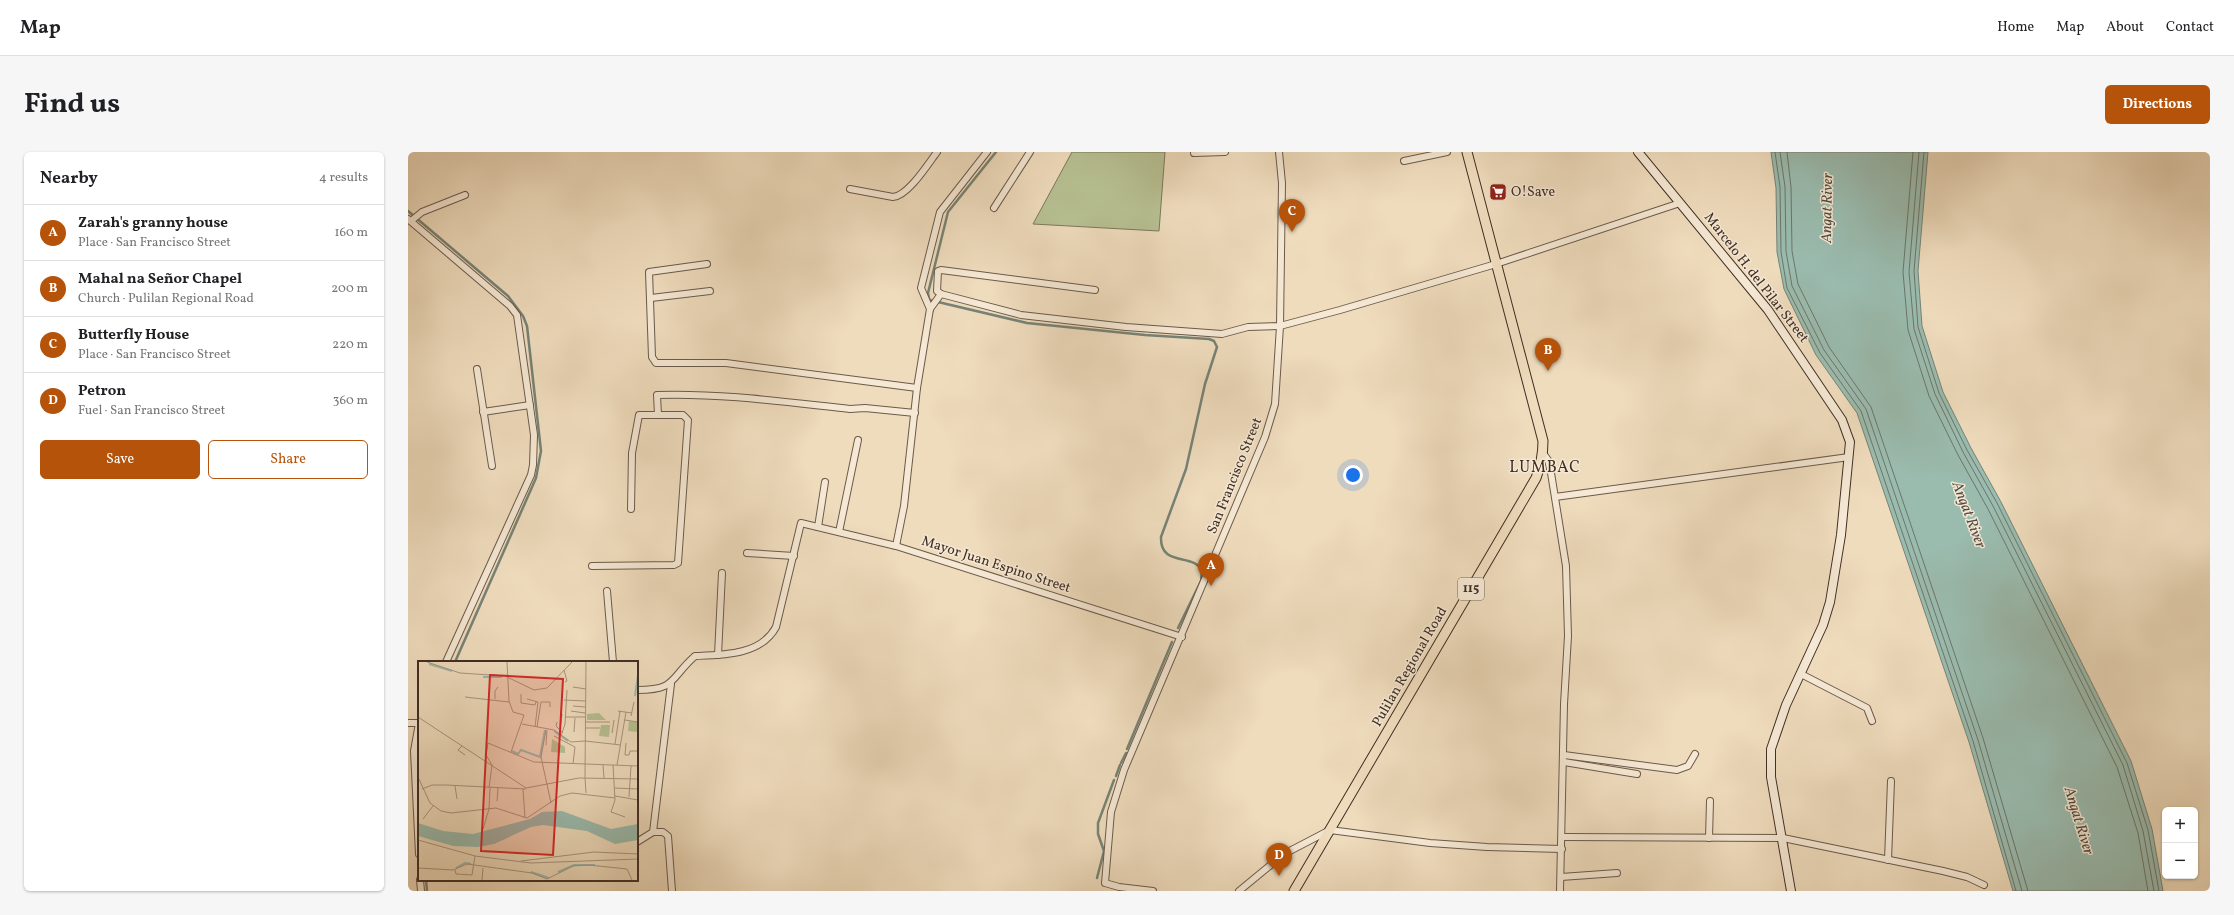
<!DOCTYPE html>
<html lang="en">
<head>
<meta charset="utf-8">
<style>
	:root { --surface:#fff; --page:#f6f6f6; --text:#202124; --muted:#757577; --line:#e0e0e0; --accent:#b45309 }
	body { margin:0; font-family:Vollkorn,serif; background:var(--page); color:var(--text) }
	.controls { position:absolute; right:12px; bottom:12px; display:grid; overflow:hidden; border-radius:6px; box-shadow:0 1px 3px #0004 }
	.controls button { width:36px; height:36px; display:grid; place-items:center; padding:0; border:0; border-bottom:1px solid var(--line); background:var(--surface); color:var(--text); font:20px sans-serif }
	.you { position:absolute; left:945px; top:323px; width:14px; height:14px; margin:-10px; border:3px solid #fff; border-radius:50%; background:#1a73e8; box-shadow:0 0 0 6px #1a73e833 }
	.badge { display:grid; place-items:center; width:26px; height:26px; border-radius:50%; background:var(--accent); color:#fff; font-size:13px; font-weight:700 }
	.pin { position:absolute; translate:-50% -33px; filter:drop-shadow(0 1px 2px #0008) }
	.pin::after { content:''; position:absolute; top:21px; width:14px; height:12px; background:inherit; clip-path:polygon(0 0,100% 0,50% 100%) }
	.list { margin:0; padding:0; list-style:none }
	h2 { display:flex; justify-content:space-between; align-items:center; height:52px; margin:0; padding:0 16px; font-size:17px }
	h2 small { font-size:13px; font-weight:400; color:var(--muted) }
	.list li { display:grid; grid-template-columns:26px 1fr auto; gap:12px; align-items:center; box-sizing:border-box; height:56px; padding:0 16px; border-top:1px solid var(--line) }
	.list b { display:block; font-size:15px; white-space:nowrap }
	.list p { margin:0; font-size:13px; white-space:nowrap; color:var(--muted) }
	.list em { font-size:13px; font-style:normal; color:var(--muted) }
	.actions { display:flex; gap:8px; padding:12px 16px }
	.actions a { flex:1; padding:9px 0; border:1px solid var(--accent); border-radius:6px; text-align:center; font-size:14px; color:var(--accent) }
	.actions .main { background:var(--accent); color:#fff }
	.map { position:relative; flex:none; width:1802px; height:739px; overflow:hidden; border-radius:6px }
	header { display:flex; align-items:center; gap:24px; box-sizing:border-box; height:56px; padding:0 20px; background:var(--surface); border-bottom:1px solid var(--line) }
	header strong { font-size:19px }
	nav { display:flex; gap:22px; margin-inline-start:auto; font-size:14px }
	.intro { display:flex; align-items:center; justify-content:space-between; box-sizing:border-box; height:96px; padding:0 24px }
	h1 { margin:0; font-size:28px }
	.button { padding:10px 18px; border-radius:6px; background:var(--accent); color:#fff; font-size:14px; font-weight:700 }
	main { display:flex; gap:24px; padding:0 24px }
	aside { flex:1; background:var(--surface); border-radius:6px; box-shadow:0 1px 3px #0004 }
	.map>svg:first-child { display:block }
</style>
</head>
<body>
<header>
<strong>Map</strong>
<nav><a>Home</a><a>Map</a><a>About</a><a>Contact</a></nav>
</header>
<div class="intro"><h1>Find us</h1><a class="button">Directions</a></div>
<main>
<aside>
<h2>Nearby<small>4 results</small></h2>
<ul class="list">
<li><span class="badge">A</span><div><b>Zarah's granny house</b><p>Place · San Francisco Street</p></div><em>160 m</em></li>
<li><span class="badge">B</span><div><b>Mahal na Señor Chapel</b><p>Church · Pulilan Regional Road</p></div><em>200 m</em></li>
<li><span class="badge">C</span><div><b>Butterfly House</b><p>Place · San Francisco Street</p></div><em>220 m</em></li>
<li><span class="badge">D</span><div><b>Petron</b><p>Fuel · San Francisco Street</p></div><em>360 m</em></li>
</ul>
<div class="actions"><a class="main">Save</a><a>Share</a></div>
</aside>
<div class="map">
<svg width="1802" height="739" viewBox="0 0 1802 739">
	<rect width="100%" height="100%" fill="#efdcbd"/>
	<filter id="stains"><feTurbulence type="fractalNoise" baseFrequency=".005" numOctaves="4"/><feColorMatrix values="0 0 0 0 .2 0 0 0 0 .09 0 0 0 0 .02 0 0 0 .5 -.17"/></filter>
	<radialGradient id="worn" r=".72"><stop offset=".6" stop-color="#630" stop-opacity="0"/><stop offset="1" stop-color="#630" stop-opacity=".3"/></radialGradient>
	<polygon fill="#b7c193" stroke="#7c785c" points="664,0 757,0 751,79 625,72"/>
	<polygon fill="#9abcaf" stroke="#768377" points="1363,0 1520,0 1510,119 1514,174 1535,240 1563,296 1593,350 1723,609 1744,677 1755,739 1605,739 1561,590 1449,261 1408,203 1376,137 1369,100 1368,36"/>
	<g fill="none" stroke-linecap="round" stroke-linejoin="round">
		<g stroke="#6d756a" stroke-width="1">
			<polyline points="1367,0 1372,35 1373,100 1379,136 1412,201 1453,259 1565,589 1608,739"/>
			<polyline points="1372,0 1377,35 1378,99 1384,134 1416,198 1458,257 1570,588 1614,739"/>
			<polyline points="1379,0 1383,35 1384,99 1390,132 1421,195 1463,255 1575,586 1620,739"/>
			<polyline points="1505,0 1495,120 1500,178 1521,244 1550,303 1580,357 1709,615 1730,681 1740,739"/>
			<polyline points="1511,0 1501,120 1506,177 1527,242 1555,300 1585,354 1715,613 1735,679 1746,739"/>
			<polyline points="1516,0 1506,119 1510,175 1531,241 1559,298 1589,351 1719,611 1740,678 1751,739"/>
		</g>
		<g stroke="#768377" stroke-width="2.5">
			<polyline points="0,59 100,144 115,164 119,174 133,299 128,326 47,510"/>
			<polyline points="524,149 521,147 520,141 540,60 588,0"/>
			<path d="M 530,150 L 619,171 L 737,183 L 801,187 L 806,189 L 809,195 L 797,232 L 778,317 L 753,385 C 752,416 786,400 794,419 L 793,429 L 770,476"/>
			<polyline points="719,597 764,490"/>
			<polyline points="713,611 718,601"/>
			<polyline points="708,624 712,613"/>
			<polyline points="689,726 696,699 690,682 690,671 706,628"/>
			<polyline points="18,728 19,739"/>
		</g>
		<defs>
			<g id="street">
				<polyline points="786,1 817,0"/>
				<polyline points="996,9 1039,0"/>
				<path d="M 442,37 L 485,45 C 500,44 520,12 529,0"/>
				<polyline points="586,56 622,0"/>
				<polyline points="0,67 102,154 109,163 126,283 125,313 123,323 38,510"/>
				<polyline points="3,69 14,60 57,43"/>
				<polyline points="299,112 241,120 244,205 248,211 318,211 509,236"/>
				<polyline points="687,138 533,118 530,119 529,139 533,142 613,163 718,175 814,182 840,175 872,174 932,158 1088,112 1272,51"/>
				<polyline points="243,146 302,139"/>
				<polyline points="522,157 513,136 532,60 579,0"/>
				<polyline points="69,217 84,314"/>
				<polyline points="75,260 122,253"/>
				<polyline points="1135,301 1140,308 1143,321 1158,414 1160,484 1156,552 1152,739"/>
				<polyline points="1147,345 1441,305"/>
				<path d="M 223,357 L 224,301 L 231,263 L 250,263 L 249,243 C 313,241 377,250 442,257 L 457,256 L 507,261"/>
				<polyline points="410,375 417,330"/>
				<polyline points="431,380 450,288"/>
				<polyline points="488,394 496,354 509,236 522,157 533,142"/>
				<polyline points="339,401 386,404"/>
				<polyline points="184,414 266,413 270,411 280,268 275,263 250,263"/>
				<polyline points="199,439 205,510"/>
				<polyline points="310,503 314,421"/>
				<polyline points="1393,522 1459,556 1464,569"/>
				<polyline points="263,532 245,680 255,680 260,684 264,739"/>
				<path d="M 229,538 C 269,538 261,527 287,504 C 316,503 353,503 368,475 L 393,371 L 488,394 L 774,485"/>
				<polyline points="0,571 11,571"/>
				<polyline points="11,571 6,599 11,702"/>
				<polyline points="1156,603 1269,618 1280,614 1287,602"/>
				<polyline points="1156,610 1229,622"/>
				<polyline points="1154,685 1375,686 1535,719 1559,725 1576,733"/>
				<polyline points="1301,686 1302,649"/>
				<polyline points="229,690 245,680"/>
				<polyline points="1480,708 1483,629"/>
				<polyline points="1153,725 1209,721"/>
				<polyline points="12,728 13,739"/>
				<polyline points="745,739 711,735 697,731 703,660 716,618 857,285 867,252 872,174 874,31 871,0"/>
				<polyline points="831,739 876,702 922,678 1022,691 1079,695 1154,697"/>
			</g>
			<polyline id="secondary" points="1230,0 1360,158 1434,268 1442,290 1433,383 1422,450 1415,473 1378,553 1363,597 1363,625 1383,739"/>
			<path id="primary" d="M 886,739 L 1128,326 C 1133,313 1135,302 1135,289 L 1059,0"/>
		</defs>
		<use href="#street" stroke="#6c5a4a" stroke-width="8"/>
		<use href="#secondary" stroke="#402e24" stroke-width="10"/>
		<use href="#primary" stroke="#402e24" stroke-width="11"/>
		<use href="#street" stroke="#f5e8d4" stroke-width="6"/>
		<use href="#secondary" stroke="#f5e8d4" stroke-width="8"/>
		<use href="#primary" stroke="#efdcbd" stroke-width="9"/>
	</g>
	<defs>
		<symbol id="supermarket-square" viewBox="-11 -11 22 22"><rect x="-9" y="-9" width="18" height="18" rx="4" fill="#8f2418" stroke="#f5e8d4"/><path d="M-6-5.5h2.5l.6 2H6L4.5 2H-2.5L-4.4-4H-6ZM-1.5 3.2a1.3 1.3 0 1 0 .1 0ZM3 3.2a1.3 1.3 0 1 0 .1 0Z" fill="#fff"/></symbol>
	</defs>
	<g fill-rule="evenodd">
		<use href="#supermarket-square" x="1080" y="30" width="20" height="20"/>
	</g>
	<g text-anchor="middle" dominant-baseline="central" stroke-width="3" stroke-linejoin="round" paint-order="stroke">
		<rect fill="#f5e8d4" stroke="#766659" stroke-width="1" x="1050" y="426" width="26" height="22" rx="3"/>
		<g font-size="13" font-weight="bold" fill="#402e24">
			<text x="1063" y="437">115</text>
		</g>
		<g font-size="14" fill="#402e24" stroke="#f5e8d4" text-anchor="start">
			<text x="1103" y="40">O!Save</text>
		</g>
		<g font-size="14" fill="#402e24" stroke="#f5e8d4">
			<text transform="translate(1348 126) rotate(52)">Marcelo H. del Pilar Street</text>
			<text transform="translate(827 324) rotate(-68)">San Francisco Street</text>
			<text transform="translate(588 413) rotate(18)">Mayor Juan Espino Street</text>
			<text transform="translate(1002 515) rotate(-60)">Pulilan Regional Road</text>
		</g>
		<g font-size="15" font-style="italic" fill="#524a40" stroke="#f5e8d4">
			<text transform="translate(1420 56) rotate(-89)">Angat River</text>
			<text transform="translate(1560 363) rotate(69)">Angat River</text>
			<text transform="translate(1670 669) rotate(73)">Angat River</text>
		</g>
		<g font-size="16" letter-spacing="1" fill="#402e24" stroke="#f5e8d4">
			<text x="1137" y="316">LUMBAC</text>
		</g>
	</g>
	<g transform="translate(10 509)">
		<rect width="220" height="220" fill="#efdcbd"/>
		<path d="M 181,52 L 188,59 L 169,59 L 169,53 ZM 211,60 L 220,61 L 220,71 L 210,70 ZM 183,64 L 192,64 L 191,76 L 181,75 ZM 134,78 L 147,86 L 147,92 L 133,91 Z" fill="#b7c193"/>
		<path d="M 144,150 L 193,168 L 220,163 L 220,179 L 197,183 L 169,170 L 125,164 L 113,166 L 76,183 L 60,186 L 35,185 L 0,175 L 0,162 L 25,170 L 55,173 L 112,158 L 124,151 Z" fill="#9abcaf"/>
		<path fill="none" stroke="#9abcaf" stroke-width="2" d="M 11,3 L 34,10M 65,16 L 84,16M 217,35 L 220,14M 136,70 L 150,80M 94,90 L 100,93 L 103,89 L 122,96 L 127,69M 38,207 L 47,202 L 53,203M 113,211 L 131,217M 140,211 L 156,204 L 177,204"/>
		<path fill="none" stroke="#a99680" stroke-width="1" d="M 9,1 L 42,12 L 87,15 L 116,29 L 129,27 L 154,1M 89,1 L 91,40 L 95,51 L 106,54 L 93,91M 146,9 L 149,20 L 147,21M 155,26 L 168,28M 103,33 L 103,42 L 117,44 L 118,41M 47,36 L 91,41M 77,38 L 77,30 L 80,26M 109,38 L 120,41 L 117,66M 146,39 L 168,40M 155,45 L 167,46M 153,50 L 167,52M 200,50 L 214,52M 213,55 L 216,41M 0,56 L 108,127 L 161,117 L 220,118M 147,56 L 168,56M 207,59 L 220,61M 139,61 L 138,65 L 145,72M 168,61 L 192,61M 104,63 L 136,69 L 153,81 L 167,80M 119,66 L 123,41 L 132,41 L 132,46M 168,67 L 182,67M 128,69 L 123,96 L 133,142M 142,69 L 144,53M 156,71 L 157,57M 194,72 L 196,59M 136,75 L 157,86 L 155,103M 143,75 L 147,63 L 149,29M 167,80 L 203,84M 208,82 L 207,94 L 211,94 L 212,90 L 220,90M 197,83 L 202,50M 128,84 L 129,69M 44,85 L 40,89 L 47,94M 185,104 L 186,117M 199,104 L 208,51M 0,116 L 12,142 L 23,150 L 33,152 L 78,147 L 109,157 L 142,135 L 154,132 L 197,137M 167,117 L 168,132M 167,117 L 168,1M 37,125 L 39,138M 71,127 L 74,104 L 68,94 L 70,82 L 116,101 L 220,105M 196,127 L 220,128M 4,128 L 14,124 L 28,124 L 108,128M 105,128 L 107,157M 197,135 L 220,139M 211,136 L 213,105M 79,140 L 80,127M 193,151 L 197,139 L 195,104M 193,151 L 207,156M 5,158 L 15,145M 65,168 L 71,148 L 72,127M 0,179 L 57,195 L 113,202 L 220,198M 103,200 L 176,191 L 220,193M 0,207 L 35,209 L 49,203 L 114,212 L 129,218 L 155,205 L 171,204 L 209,208 L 214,219M 37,209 L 38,213 L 54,214 L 57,195M 64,219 L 65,207"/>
		<path fill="#d62828" fill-opacity="0.15" stroke="#d62828" stroke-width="2" d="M 72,14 L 145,18 L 135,194 L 63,190 Z"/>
		<rect width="220" height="220" fill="none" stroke="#402e24" stroke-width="2"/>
	</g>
	<rect width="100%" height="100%" filter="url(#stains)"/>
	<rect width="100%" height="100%" fill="url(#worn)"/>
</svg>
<div class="controls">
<button>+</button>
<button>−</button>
</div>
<div class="you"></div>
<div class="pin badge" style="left:803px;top:434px">A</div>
<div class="pin badge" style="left:1140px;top:219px">B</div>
<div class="pin badge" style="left:884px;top:80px">C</div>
<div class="pin badge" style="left:871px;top:724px">D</div>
</div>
</main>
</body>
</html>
